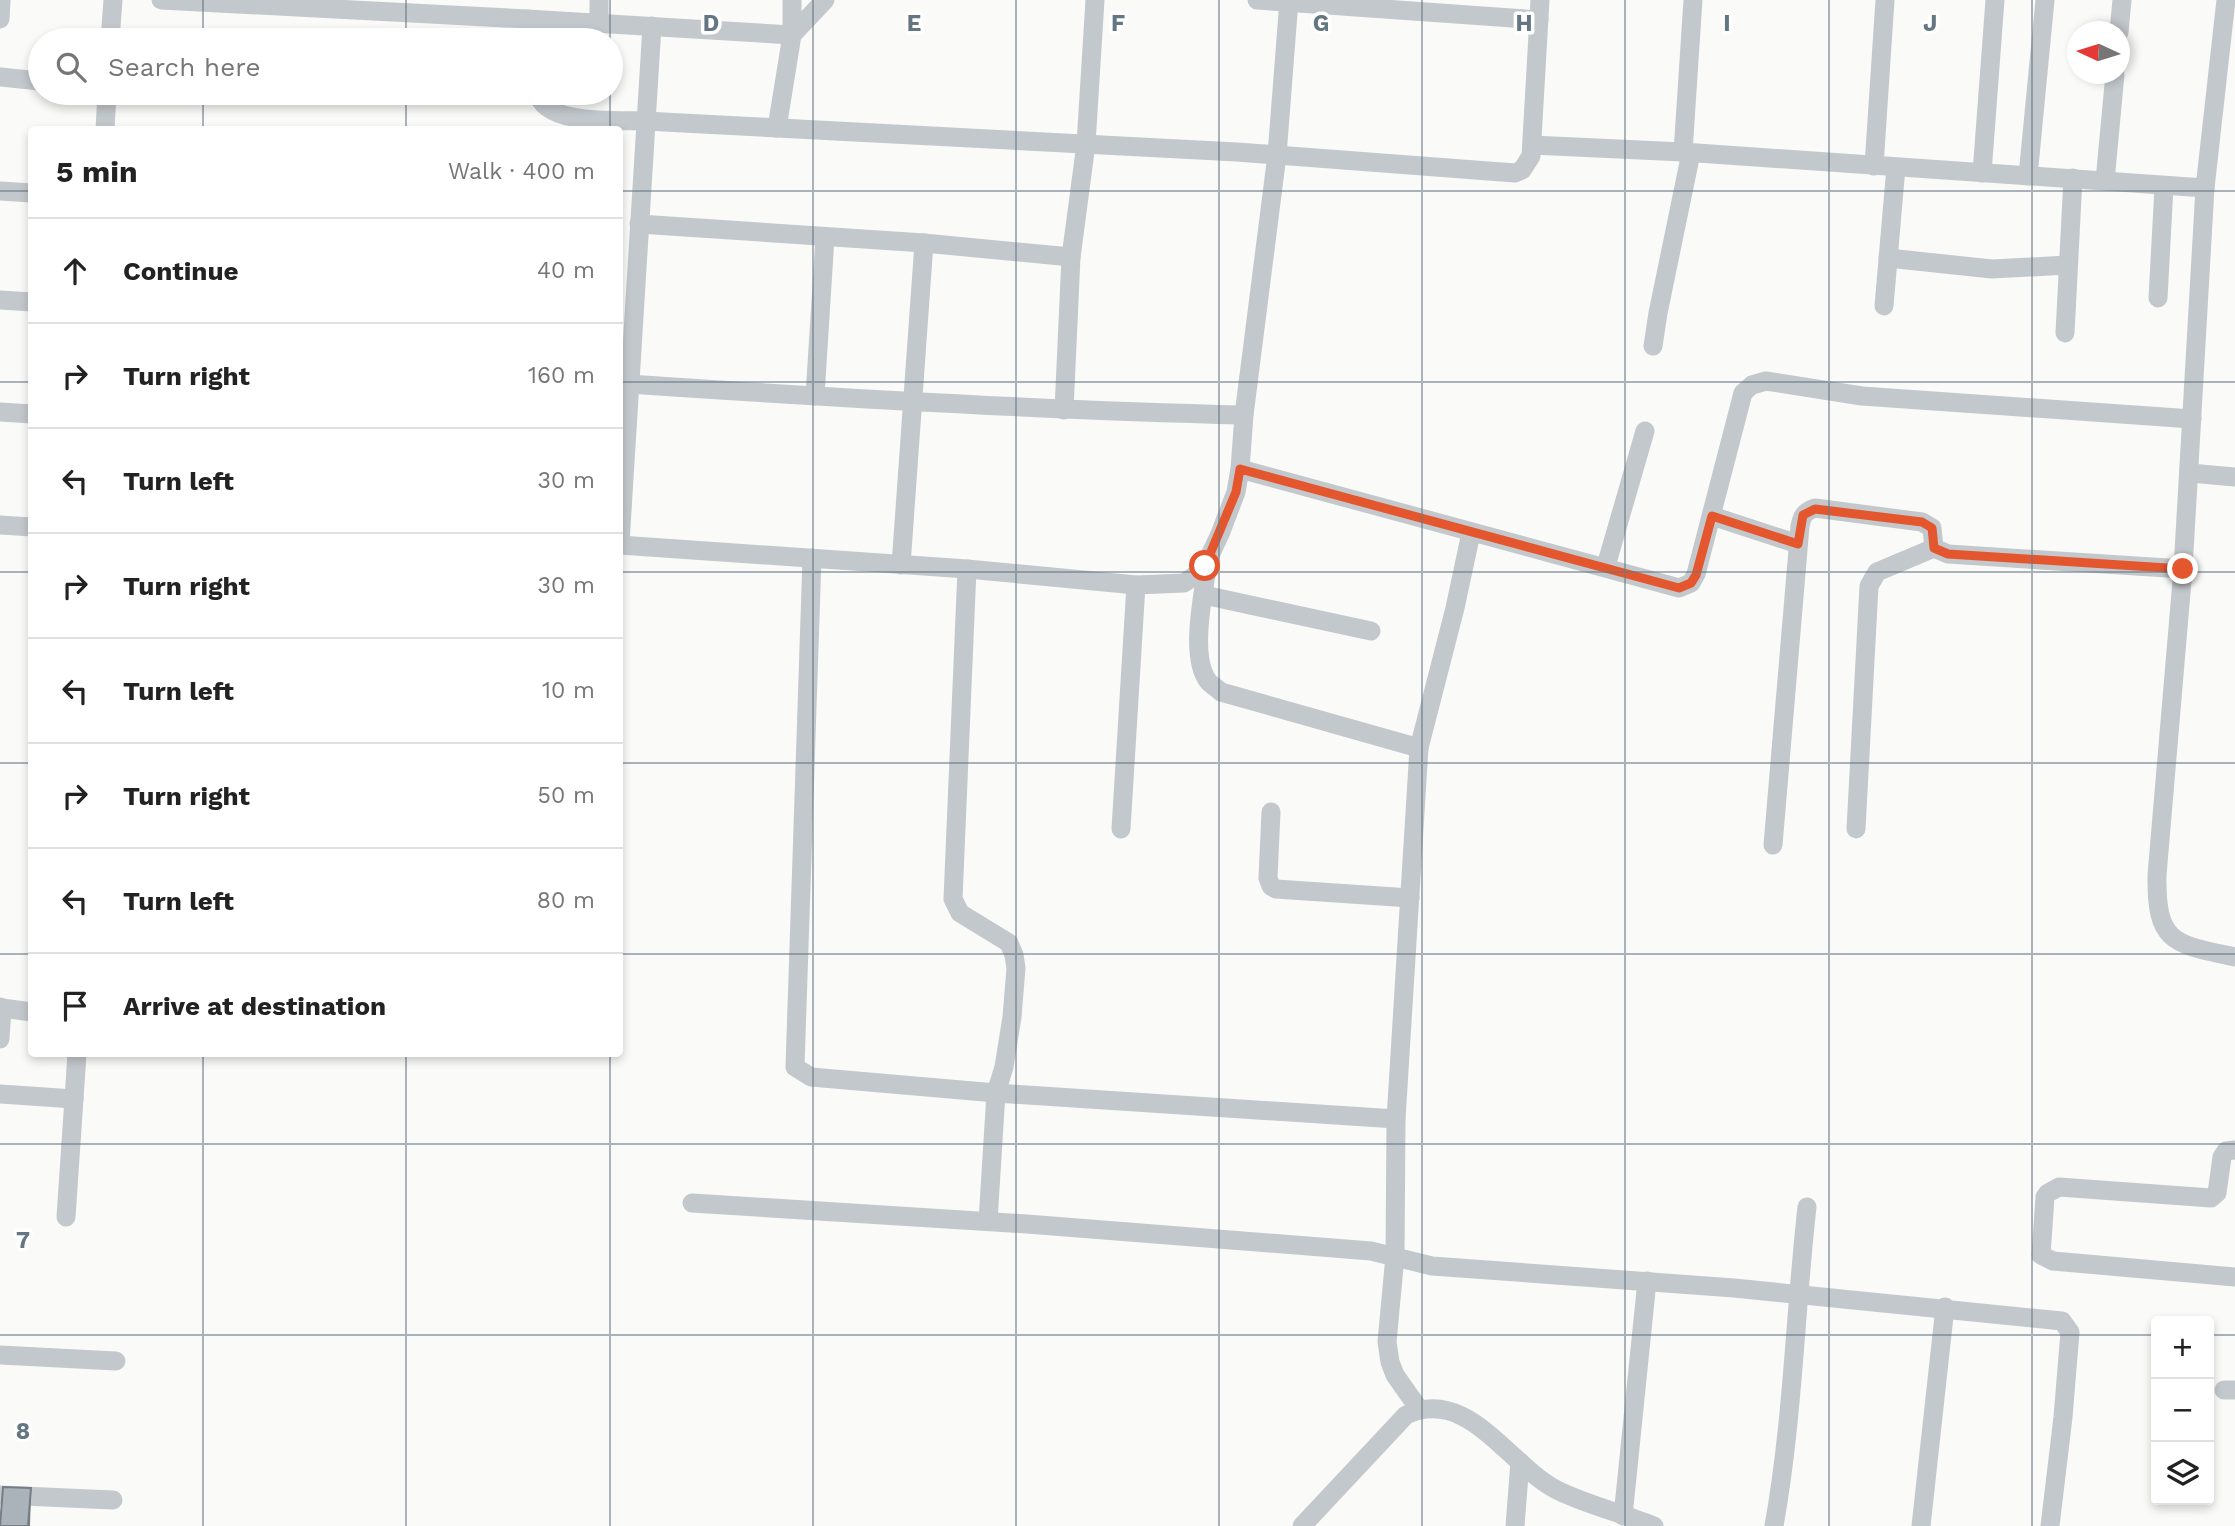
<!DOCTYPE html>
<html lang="en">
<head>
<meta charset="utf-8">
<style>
	:root { --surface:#fff; --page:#f6f6f6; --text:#222; --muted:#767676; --line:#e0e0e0 }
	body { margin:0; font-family:"Work Sans",sans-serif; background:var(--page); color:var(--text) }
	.controls { position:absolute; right:21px; bottom:21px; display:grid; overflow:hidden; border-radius:7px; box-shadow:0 4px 10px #0003 }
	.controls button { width:63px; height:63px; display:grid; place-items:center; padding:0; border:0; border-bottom:2px solid var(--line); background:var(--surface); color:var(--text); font:35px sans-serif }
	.compass { position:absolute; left:2067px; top:21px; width:63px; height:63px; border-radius:50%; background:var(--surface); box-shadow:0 4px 10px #0003; rotate:274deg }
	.stop { position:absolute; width:21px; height:21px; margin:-16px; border:5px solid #e4572e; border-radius:50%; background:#fff }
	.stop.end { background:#e4572e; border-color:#fff; box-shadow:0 2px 7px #0008 }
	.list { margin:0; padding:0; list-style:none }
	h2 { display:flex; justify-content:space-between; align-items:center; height:91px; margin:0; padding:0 28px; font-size:30px }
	h2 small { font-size:23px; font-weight:400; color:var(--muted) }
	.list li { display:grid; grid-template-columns:46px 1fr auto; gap:21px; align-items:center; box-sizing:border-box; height:105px; padding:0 28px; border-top:2px solid var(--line) }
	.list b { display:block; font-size:26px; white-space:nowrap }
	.list em { font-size:23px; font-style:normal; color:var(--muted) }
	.icon { flex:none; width:38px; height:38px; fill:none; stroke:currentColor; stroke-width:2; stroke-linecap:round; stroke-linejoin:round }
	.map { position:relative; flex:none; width:2235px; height:1526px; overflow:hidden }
	.search { position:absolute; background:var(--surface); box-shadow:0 4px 10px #0003; left:28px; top:28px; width:595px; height:77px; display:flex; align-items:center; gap:18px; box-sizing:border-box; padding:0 24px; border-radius:38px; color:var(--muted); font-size:26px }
	.panel { position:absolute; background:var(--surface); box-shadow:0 4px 10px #0003; left:28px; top:126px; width:595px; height:931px; border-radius:7px }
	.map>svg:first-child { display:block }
</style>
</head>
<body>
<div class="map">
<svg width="2235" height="1526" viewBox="0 0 2235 1526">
	<rect width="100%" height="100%" fill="#fafaf8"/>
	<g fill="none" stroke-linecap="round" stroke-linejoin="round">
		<g stroke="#c3c8cc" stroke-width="19">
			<polyline points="161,0 527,19 540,35 539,40"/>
			<polyline points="1257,0 1539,20"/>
			<path d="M 2226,0 L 2205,188 L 2183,569 L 2157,875 C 2156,943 2173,944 2235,957"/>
			<polyline points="0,19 1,0"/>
			<polyline points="527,19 792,35 825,0"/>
			<polyline points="599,23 599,0"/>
			<polyline points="2119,32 2122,0"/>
			<polyline points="110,40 113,0"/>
			<polyline points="0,77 40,81"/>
			<path d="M 538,93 C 544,126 620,120 645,121 L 1237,152 L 1515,173 L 1522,170 L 1531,156 L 1540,0"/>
			<polyline points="777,128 792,35 792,0"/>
			<polyline points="105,130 107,93"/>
			<polyline points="1532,145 1683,152 2205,188"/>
			<polyline points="1683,152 1693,0"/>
			<polyline points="1874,166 1885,0"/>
			<polyline points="1982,173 1995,0"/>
			<polyline points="2028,176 2045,0"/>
			<polyline points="2105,181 2115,74"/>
			<polyline points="0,191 32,193"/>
			<polyline points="639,224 924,243 1071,257"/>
			<polyline points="1888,258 1992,269 2068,265"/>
			<polyline points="2158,298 2164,187"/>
			<polyline points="0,300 32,302"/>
			<polyline points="1884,306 1896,167"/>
			<polyline points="2065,333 2073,178"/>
			<polyline points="1653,346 1658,313 1691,153"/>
			<path d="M 629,384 C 834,398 1039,410 1244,415"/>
			<polyline points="815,396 825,237"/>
			<polyline points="1064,410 1071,257 1086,144 1095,0"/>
			<polyline points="0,412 32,414"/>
			<polyline points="1240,469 1679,588 1691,583 1696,574 1743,393 1752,385 1766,381 1862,396 2192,419"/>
			<polyline points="2190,473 2235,477"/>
			<polyline points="1712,516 1798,544"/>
			<polyline points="0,525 32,527"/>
			<polyline points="620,543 652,26"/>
			<polyline points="620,545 967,569 1136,585 1184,583 1194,576 1205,566 1220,534 1236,492 1240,469 1244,415 1277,155 1289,0"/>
			<polyline points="812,558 795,1067 811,1077 996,1093 1396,1119"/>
			<path d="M 1208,561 C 1204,591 1189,656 1208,681 C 1211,685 1217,688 1221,692 L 1419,748"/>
			<polyline points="901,565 924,243"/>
			<polyline points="1606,566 1645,431"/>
			<polyline points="967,569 953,899 960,913 1009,943 1014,955 1016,968 1012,1017 1004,1067 996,1093 988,1221"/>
			<polyline points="1204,595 1371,631"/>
			<polyline points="1271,812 1268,878 1271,886 1276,889 1410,898"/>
			<polyline points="1121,829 1136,585"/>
			<polyline points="1856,829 1869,586 1877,572 1934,548"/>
			<path d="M 1773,845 L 1800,526 C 1802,516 1804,512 1815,508 L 1922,522 L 1932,528 L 1934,548 L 1948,554 L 2183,569"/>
			<polyline points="0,1007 2,1008 0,1039"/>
			<polyline points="2,1008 32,1012"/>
			<polyline points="0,1094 74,1099"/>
			<polyline points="2235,1150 2226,1151 2222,1157 2217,1193 2211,1198 2059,1187 2048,1193 2045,1197 2041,1255 2053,1261 2235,1277"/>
			<polyline points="692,1203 1027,1224 1371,1251 1432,1266 1734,1288 2062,1321 2070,1332 2063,1417 2050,1526"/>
			<polyline points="66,1217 77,1054"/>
			<polyline points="0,1355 116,1361"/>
			<polyline points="2224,1390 2235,1390"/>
			<polyline points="1419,1409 1395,1375 1390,1362 1387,1342 1395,1256 1396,1119 1419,748 1455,608 1471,533"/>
			<polyline points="0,1495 113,1500"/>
			<polyline points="1623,1516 1647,1281"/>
			<path d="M 1302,1526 L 1406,1415 C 1468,1386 1508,1465 1557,1490 C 1587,1505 1622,1513 1654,1526"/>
			<polyline points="1515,1526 1520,1462"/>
			<path d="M 1774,1526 C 1793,1420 1795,1313 1807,1207"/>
			<polyline points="1921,1526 1945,1307"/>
		</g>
	</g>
	<polygon fill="#777d82" points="31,1488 30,1526 28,1526"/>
	<polygon fill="#aab3b9" stroke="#777d82" stroke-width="2" points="3,1487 31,1488 28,1526 0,1526"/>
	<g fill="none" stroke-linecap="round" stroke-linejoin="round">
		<polyline stroke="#e4572e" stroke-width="9" points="1205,566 1236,492 1240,469 1679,588 1691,583 1696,575 1712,516 1798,544 1803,515 1815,509 1922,522 1932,528 1934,548 1948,554 2183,569"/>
	</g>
	<path fill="none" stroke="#657683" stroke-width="2" stroke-opacity="0.55" d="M 203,0 L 203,40M 406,0 L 406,40M 610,0 L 610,40M 813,0 L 813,1526M 1016,0 L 1016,1526M 1219,0 L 1219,1526M 1422,0 L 1422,1526M 1625,0 L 1625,1526M 1829,0 L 1829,1526M 2032,0 L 2032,1526M 203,93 L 203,130M 406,93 L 406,130M 610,93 L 610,130M 0,191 L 32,191M 620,191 L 2235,191M 0,382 L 32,382M 620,382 L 2235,382M 0,572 L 32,572M 620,572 L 2235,572M 0,763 L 32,763M 620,763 L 2235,763M 0,954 L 32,954M 620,954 L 2235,954M 203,1054 L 203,1526M 406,1054 L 406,1526M 610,1054 L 610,1526M 0,1144 L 2235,1144M 0,1335 L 2156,1335M 2209,1335 L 2235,1335"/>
	<g font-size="23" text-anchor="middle" font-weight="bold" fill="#657683" stroke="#fff" stroke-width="7" stroke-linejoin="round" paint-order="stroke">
		<text x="711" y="31">D</text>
		<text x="914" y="31">E</text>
		<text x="1118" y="31">F</text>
		<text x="1321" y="31">G</text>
		<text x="1524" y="31">H</text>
		<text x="1727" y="31">I</text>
		<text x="1930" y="31">J</text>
		<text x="23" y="1248">7</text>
		<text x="23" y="1439">8</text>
	</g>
</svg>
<div class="controls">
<button>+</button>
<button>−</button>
<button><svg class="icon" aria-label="layers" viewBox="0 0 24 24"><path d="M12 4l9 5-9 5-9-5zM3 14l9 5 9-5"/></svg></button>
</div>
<svg class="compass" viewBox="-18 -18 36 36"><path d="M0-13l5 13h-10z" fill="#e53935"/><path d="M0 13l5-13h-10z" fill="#767676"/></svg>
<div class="stop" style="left:1205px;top:566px"></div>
<div class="stop end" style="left:2183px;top:569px"></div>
<div class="search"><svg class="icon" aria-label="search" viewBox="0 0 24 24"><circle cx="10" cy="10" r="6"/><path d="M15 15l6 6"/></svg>Search here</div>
<section class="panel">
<h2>5 min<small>Walk · 400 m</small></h2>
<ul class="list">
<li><svg class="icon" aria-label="ahead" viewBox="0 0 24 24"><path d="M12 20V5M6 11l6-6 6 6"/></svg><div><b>Continue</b></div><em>40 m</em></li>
<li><svg class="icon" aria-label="right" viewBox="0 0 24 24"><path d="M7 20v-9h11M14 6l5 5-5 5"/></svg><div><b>Turn right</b></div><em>160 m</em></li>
<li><svg class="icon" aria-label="left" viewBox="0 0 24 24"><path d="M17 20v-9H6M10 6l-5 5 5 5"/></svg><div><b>Turn left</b></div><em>30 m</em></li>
<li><svg class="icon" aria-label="right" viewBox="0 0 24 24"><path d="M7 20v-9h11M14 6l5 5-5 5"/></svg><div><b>Turn right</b></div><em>30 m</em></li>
<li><svg class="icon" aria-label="left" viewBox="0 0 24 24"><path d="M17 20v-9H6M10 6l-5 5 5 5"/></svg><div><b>Turn left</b></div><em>10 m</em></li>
<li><svg class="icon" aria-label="right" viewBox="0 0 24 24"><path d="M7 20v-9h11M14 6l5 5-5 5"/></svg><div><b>Turn right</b></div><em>50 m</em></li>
<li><svg class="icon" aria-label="left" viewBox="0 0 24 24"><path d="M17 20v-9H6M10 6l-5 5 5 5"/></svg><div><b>Turn left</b></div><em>80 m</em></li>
<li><svg class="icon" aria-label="arrive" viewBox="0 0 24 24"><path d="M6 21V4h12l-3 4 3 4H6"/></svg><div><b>Arrive at destination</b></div></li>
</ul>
</section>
</div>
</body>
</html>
